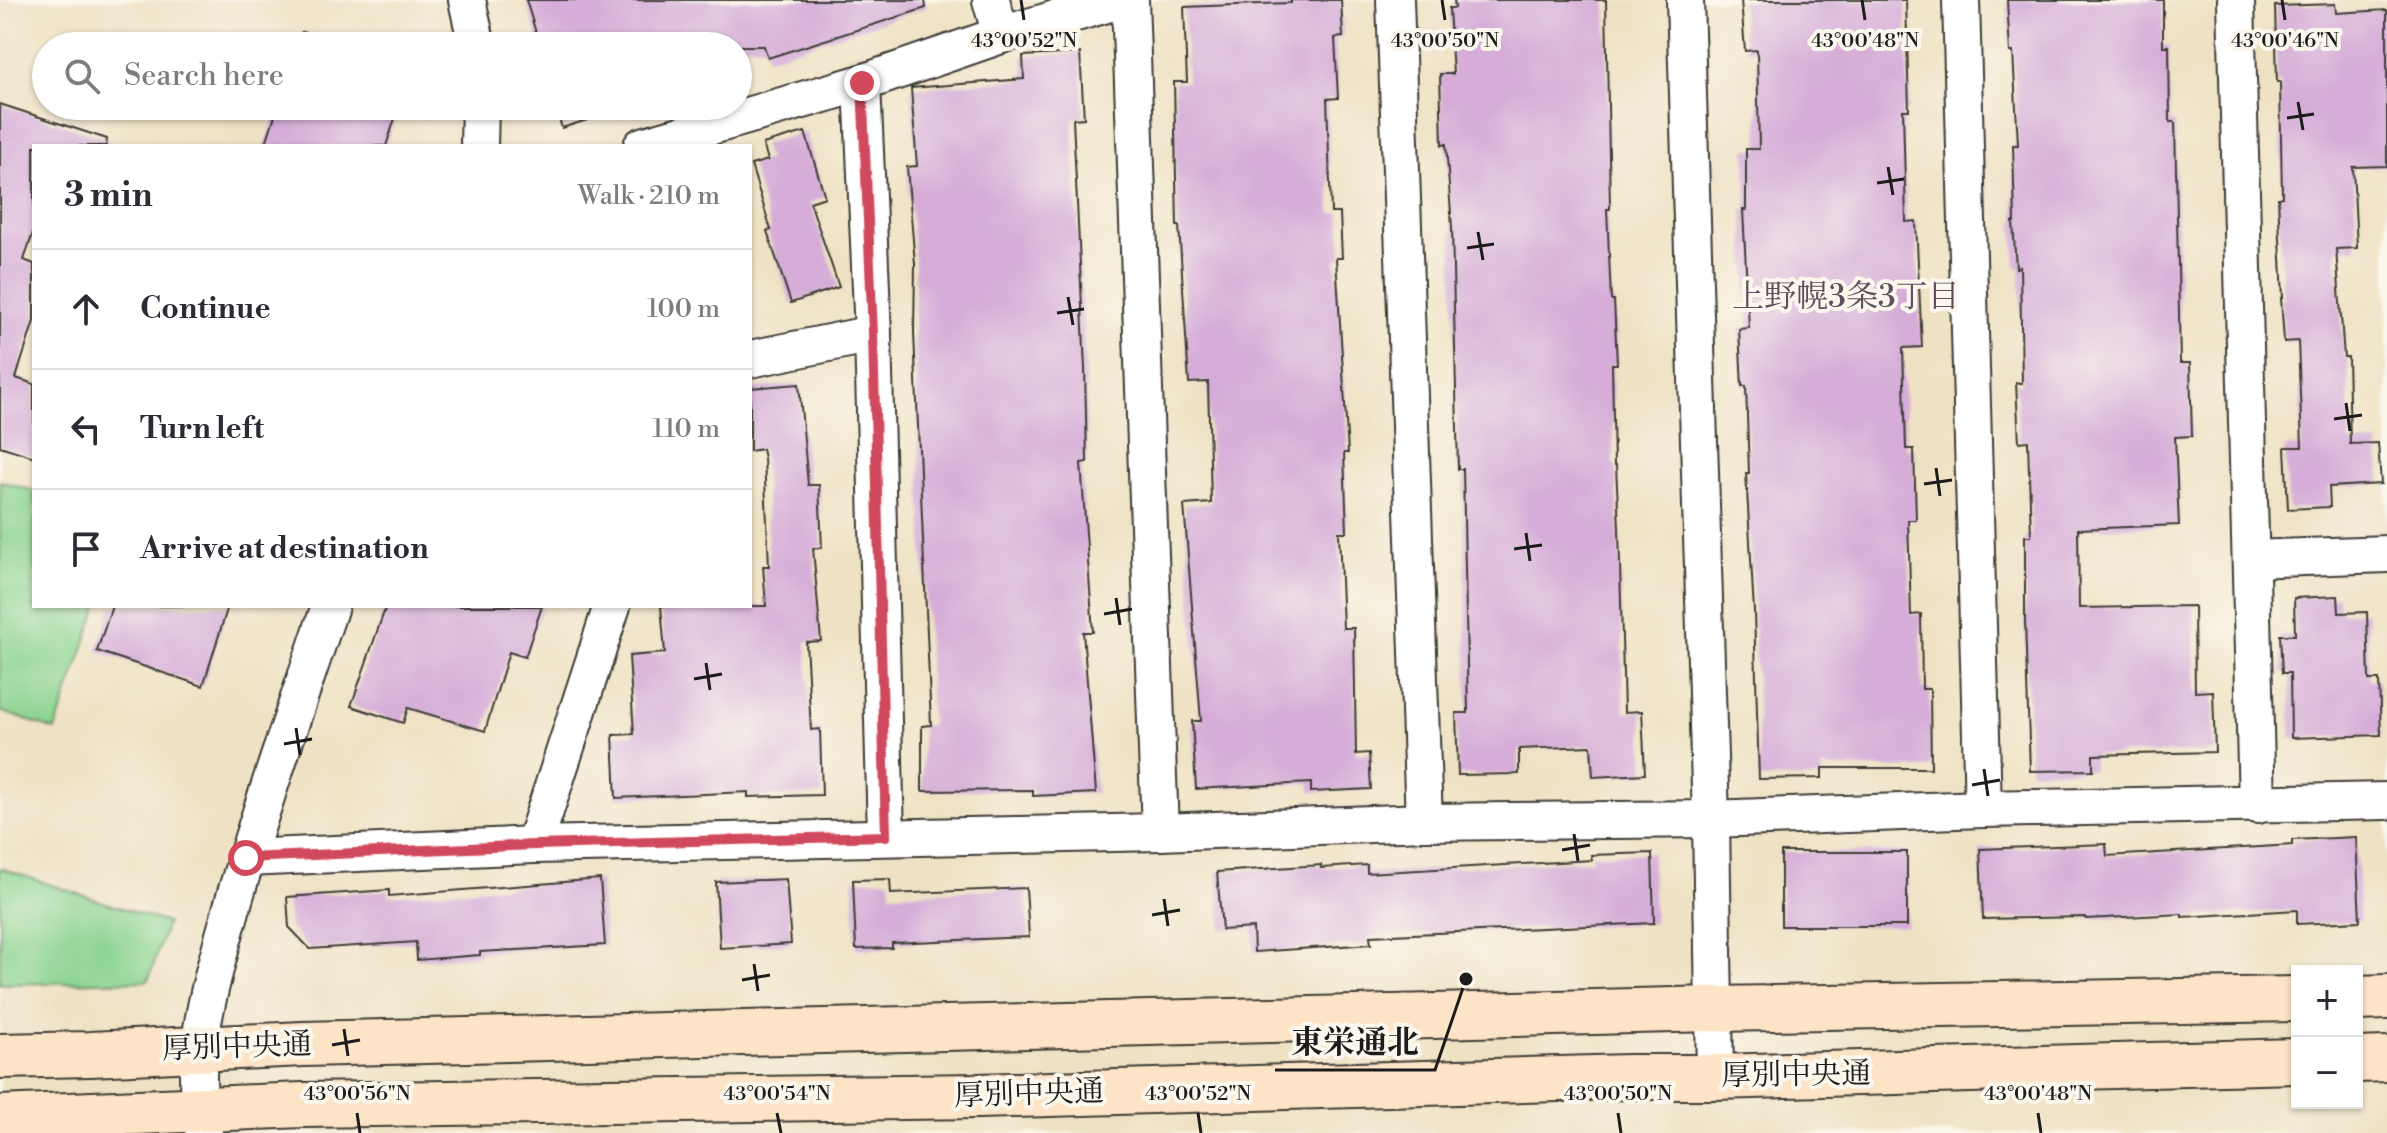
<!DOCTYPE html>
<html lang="en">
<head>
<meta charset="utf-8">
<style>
	:root { --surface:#fff; --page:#f7f7f7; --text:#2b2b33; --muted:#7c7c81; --line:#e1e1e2 }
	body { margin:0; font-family:"Libre Bodoni","Noto Serif JP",serif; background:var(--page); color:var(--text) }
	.controls { position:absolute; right:24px; bottom:24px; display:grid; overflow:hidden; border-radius:0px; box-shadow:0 2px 6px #0004 }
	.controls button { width:72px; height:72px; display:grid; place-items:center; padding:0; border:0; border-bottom:2px solid var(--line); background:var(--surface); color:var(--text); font:40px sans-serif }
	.stop { position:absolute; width:24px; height:24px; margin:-18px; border:6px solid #d1495b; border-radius:50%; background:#fff }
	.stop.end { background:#d1495b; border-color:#fff; box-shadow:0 2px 8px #0008 }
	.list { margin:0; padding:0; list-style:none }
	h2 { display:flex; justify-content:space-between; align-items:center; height:104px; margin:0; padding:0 32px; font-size:34px }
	h2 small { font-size:26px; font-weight:400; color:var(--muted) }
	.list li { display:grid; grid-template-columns:52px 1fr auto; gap:24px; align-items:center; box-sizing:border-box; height:120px; padding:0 32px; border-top:2px solid var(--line) }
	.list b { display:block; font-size:30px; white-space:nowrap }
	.list em { font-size:26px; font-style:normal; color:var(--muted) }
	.icon { flex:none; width:44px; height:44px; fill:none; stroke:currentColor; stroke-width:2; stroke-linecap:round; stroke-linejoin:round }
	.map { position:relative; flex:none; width:2387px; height:1133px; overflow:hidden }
	.search { position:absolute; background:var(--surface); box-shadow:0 2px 6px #0004; left:32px; top:32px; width:720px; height:88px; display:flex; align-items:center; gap:20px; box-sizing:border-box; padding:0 28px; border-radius:44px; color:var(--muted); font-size:30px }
	.panel { position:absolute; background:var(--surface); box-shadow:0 2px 6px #0004; left:32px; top:144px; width:720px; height:464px; border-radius:0px }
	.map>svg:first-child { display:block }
</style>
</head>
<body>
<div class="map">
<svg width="2387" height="1133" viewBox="0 0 2387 1133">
	<rect width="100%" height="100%" fill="#fbf7ec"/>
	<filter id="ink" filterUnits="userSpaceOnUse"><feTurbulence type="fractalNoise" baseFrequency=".0125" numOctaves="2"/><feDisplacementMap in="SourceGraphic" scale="16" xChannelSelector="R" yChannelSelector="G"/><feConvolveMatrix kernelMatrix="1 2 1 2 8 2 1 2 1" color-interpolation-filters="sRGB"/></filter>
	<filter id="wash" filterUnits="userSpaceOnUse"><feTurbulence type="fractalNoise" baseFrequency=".006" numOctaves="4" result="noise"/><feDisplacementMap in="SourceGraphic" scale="32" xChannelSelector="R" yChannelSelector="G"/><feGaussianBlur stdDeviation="1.8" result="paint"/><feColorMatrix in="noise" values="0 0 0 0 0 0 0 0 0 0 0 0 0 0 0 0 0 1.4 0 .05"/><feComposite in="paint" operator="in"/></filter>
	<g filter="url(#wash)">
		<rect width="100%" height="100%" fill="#efe2c4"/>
		<g fill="#89d38f" stroke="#527856" stroke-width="2">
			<polygon points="0,481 34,491 34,606 98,606 55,730 0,711"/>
			<polygon points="0,868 167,923 148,981 0,984"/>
		</g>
		<g id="blocks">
			<g fill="#d5add8">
				<polygon points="526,0 925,0 926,8 768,58 764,46 540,46"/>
				<polygon points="1291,0 1341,0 1343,37 1335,38 1338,98 1327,99 1331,213 1340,213 1342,258 1336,258 1348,453 1344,453 1347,532 1339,532 1343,628 1354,628 1356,754 1369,753 1371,789 1311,792 1311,783 1196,789 1192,721 1201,721 1184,505 1211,503 1208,382 1189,383 1179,226 1177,226 1174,82 1187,82 1184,7 1291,3"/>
				<polygon points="1454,0 1606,0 1610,209 1607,209 1611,300 1614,300 1617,364 1612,364 1614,465 1616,465 1619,528 1624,712 1642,711 1645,774 1593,777 1591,746 1519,749 1519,774 1458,775 1456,713 1468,713 1463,469 1458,469 1452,228 1446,144 1442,145 1440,74 1453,74 1449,8 1455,8"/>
				<polygon points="1741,0 1906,0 1909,110 1903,110 1906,222 1916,221 1922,347 1903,348 1906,449 1914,449 1916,520 1908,520 1911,615 1921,614 1922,689 1930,689 1931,768 1822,768 1822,778 1759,779 1754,611 1746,473 1749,473 1746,386 1742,386 1739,329 1749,328 1743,210 1746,210 1746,149 1759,149 1757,50 1745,51"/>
				<polygon points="2007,0 2163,0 2163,46 2169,46 2170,122 2175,122 2180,363 2190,363 2192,436 2175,437 2179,525 2078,529 2079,608 2194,606 2195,692 2213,691 2215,752 2093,755 2093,770 2030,771 2025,621 2025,536 2031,536 2028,441 2019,442 2016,383 2022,383 2020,267 2016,268 2013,222 2015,222 2013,145 2018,145 2013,52 2010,52"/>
				<polygon points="2335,4 2336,13 2387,10 2387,166 2353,167 2357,248 2336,249 2344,357 2348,357 2350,444 2378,443 2381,484 2329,487 2330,507 2288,509 2285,447 2302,447 2298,341 2284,342 2281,298 2283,298 2278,198 2282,197 2280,82 2277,82 2275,6"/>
				<polygon points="302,32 345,46 298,46"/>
				<polygon points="1080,53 1084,118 1073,119 1085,369 1087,462 1081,463 1093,632 1083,632 1096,793 1033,796 1033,790 922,791 922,726 931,725 914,333 915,264 907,167 917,166 911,88 1024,79 1023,56"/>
				<polygon points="0,104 107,139 106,146 34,146 34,230 24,260 34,264 34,321 16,378 34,384 34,457 0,446"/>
				<polygon points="278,106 399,106 386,146 265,146"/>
				<polygon points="555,106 610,106 612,112 562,128"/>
				<polygon points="805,132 825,197 810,202 839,287 791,303 767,231 771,230 751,165 768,160 763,144"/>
				<polygon points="799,384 808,485 819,485 822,548 813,548 821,641 806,642 811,730 820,729 822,795 748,797 748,792 616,798 613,735 634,734 629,656 665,653 661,606 766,606 763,566 769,566 764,458 762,449 750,451 750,388"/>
				<polygon points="2338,596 2339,613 2367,612 2369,680 2379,680 2381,735 2291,738 2290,673 2282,673 2280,635 2295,635 2294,598"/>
				<polygon points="112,606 228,606 203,686 97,651"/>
				<polygon points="386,606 542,606 525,657 509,652 485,731 408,708 403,723 351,706"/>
				<polygon points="2356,837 2360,921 2297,924 2297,910 2182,917 2182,914 2086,919 2085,917 1983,919 1980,849 2106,844 2107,856 2293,845 2293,840"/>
				<rect x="1781" y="852" width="126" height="74"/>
				<polygon points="1652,853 1654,923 1370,936 1371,944 1254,952 1253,928 1222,930 1217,872 1321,865 1321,868 1367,865 1367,873 1592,860 1591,855"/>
				<polygon points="600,879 605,945 480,952 480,955 417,960 416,942 310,949 289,927 287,897 389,890 389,896"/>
				<polygon points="786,879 791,944 720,948 716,882"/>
				<polygon points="890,879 891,894 1026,888 1029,937 892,943 892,948 856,949 853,880"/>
			</g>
		</g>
	</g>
	<g filter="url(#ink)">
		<use href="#blocks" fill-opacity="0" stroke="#3c3a35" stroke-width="2"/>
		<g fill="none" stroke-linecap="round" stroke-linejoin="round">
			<defs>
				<g id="minor">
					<polyline points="467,0 477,46"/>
					<polyline points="991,0 1001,35"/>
					<polyline points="1130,0 1160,832"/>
					<polyline points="1395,0 1424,822"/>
					<polyline points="1685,0 1711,819 1715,1077"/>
					<polyline points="1961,0 1983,809"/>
					<polyline points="2236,0 2257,805"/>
					<polyline points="862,83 873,334 886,836"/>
					<polyline points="479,146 480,106"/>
					<polyline points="642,146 862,83 1001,35 1120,0"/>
					<polyline points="750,359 873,334"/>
					<polyline points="2252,559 2387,554"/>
					<polyline points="534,845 612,606"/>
					<polyline points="246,858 534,845 1160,832 1424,822 1711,819 1983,809 2387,801"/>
					<path d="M 204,1133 C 186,1056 212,980 232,907 C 261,805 297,706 330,606"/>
				</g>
				<g id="secondary">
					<polyline points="2357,998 2387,997"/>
					<polyline points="0,1056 90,1054 303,1044 1713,1009 2297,999"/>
					<polyline points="2357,1060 2387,1059"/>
					<polyline points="0,1118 302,1105 978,1096 1629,1077 1715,1077 2297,1061"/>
				</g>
			</defs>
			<use href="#minor" stroke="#3c3a35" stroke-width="40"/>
			<use href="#secondary" stroke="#3c3a35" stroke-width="48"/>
			<use href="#minor" stroke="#fff" stroke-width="36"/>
			<use href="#secondary" stroke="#fee4c6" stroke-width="44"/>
		</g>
	</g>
	<g fill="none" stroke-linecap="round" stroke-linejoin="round" filter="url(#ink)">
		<polyline stroke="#d1495b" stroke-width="10" points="246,858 534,845 886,836 873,334 862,83"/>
	</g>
	<path fill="none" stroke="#1c1c1c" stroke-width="3" d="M 1021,0 L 1024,20M 1442,0 L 1445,20M 1862,0 L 1865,20M 2282,0 L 2285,20M 2298,102 L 2303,130M 2287,118 L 2314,114M 1888,167 L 1893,195M 1877,183 L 1904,179M 1478,232 L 1483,260M 1467,248 L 1494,244M 1068,297 L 1073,325M 1057,313 L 1084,309M 2346,403 L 2350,431M 2334,419 L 2362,415M 1936,468 L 1940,496M 1924,484 L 1952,480M 1526,533 L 1530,561M 1514,549 L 1542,545M 1116,598 L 1120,625M 1104,614 L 1132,609M 706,663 L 710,690M 694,679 L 722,674M 296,728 L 300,755M 284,744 L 312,739M 1984,769 L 1988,796M 1972,785 L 2000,780M 1574,834 L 1578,861M 1562,850 L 1590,845M 1164,899 L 1168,926M 1152,915 L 1180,910M 754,964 L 758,991M 742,980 L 770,975M 344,1029 L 348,1056M 332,1045 L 360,1040M 357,1113 L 360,1133M 777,1113 L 781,1133M 1198,1113 L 1201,1133M 1618,1113 L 1621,1133M 2038,1113 L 2041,1133"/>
	<g text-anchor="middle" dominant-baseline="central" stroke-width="8" stroke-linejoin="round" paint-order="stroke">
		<g font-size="30" fill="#1c1c1c" stroke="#fbf7ec">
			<text transform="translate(237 1047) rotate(-2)">厚別中央通</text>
			<text transform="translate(1796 1075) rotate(-1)">厚別中央通</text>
			<text transform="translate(1029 1094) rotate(-2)">厚別中央通</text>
		</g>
		<g font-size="32" fill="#5d4f5e" stroke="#fbf7ec">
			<text x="1846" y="297">上野幌3条3丁目</text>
		</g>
	</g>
	<g font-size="20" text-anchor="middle" fill="#1c1c1c" stroke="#fbf7ec" stroke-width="8" stroke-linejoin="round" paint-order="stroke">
		<text x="1024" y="47">43°00'52"N</text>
		<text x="1445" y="47">43°00'50"N</text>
		<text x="1865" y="47">43°00'48"N</text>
		<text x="2285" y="47">43°00'46"N</text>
		<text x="357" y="1100">43°00'56"N</text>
		<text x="777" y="1100">43°00'54"N</text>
		<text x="1198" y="1100">43°00'52"N</text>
		<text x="1618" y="1100">43°00'50"N</text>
		<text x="2038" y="1100">43°00'48"N</text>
	</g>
	<path fill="none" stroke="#1c1c1c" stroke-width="3" d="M1466 979L1435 1070H1275"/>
	<circle fill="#1c1c1c" stroke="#fbf7ec" stroke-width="3" cx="1466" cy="979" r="8"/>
	<g font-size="32" text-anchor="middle" font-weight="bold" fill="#1c1c1c" stroke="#fbf7ec" stroke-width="8" stroke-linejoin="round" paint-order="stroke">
		<text x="1355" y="1053">東栄通北</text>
	</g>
</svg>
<div class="controls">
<button>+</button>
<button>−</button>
</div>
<div class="stop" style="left:246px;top:858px"></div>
<div class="stop end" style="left:862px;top:83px"></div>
<div class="search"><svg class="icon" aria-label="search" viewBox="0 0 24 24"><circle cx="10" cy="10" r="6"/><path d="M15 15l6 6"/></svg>Search here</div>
<section class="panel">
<h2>3 min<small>Walk · 210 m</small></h2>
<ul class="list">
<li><svg class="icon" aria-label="ahead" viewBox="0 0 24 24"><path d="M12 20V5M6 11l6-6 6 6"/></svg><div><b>Continue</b></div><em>100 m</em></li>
<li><svg class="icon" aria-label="left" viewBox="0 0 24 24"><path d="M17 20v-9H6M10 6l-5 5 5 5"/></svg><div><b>Turn left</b></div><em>110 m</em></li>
<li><svg class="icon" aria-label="arrive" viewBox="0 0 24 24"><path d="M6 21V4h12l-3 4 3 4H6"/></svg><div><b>Arrive at destination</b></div></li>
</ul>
</section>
</div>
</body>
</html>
